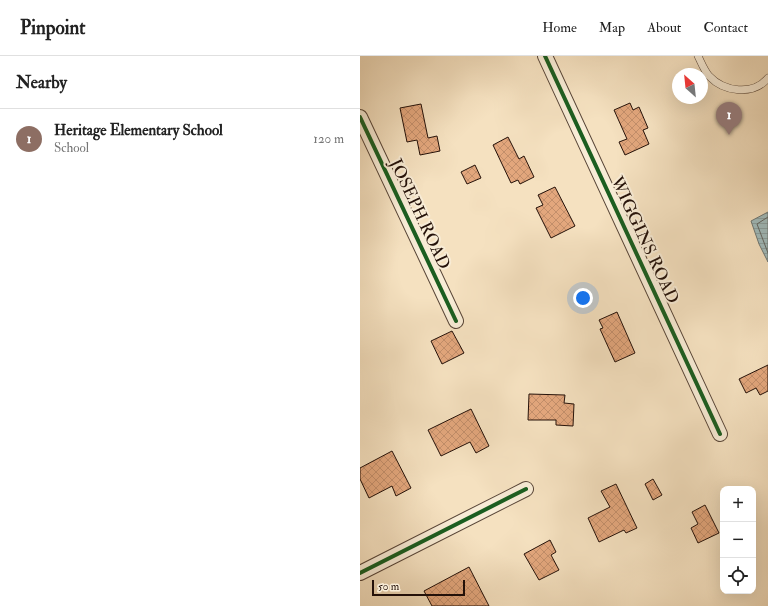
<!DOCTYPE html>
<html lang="en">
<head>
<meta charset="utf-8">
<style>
	:root { --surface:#fff; --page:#f6f6f6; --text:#222; --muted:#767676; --line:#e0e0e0; --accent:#d93025 }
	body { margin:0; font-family:"IM FELL Double Pica",serif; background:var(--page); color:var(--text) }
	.controls { position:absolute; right:12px; bottom:12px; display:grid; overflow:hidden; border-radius:8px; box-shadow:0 4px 16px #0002 }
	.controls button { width:36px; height:36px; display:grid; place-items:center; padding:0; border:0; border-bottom:1px solid var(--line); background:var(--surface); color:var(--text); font:20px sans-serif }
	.compass { position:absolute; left:312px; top:12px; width:36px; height:36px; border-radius:50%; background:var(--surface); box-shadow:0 4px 16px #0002; rotate:333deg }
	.scale { position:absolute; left:12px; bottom:10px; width:93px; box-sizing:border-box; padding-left:4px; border:2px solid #241109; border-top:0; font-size:11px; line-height:14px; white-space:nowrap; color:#241109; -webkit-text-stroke:3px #f8ecd6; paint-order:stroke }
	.you { position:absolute; left:223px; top:242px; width:14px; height:14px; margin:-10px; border:3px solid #fff; border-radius:50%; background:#1a73e8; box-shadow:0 0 0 6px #1a73e833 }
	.badge { display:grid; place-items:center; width:26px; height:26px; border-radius:50%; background:var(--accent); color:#fff; font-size:13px; font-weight:700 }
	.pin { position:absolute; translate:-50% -33px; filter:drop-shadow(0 1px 2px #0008) }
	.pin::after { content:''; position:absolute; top:21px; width:14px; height:12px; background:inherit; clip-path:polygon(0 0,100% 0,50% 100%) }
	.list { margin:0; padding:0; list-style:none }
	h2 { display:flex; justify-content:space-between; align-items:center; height:52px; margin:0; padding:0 16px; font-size:17px }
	h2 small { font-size:13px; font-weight:400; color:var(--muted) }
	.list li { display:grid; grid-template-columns:26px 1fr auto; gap:12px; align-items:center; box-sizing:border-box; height:60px; padding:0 16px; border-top:1px solid var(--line) }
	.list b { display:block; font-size:15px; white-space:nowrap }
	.list p { margin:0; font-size:13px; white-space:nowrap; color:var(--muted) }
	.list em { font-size:13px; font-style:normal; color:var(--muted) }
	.icon { flex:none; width:22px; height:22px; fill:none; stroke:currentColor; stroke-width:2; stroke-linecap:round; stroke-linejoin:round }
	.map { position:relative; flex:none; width:408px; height:550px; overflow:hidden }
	header { display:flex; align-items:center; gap:24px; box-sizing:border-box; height:56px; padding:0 20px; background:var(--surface); border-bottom:1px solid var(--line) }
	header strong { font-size:19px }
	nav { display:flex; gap:22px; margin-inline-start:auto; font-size:14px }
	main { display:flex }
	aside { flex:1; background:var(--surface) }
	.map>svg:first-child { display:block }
</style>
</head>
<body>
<header>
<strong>Pinpoint</strong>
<nav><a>Home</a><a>Map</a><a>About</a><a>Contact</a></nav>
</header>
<main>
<aside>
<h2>Nearby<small></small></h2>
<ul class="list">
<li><span class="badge" style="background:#8d6e63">1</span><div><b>Heritage Elementary School</b><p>School</p></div><em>120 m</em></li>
</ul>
</aside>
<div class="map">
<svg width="408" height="550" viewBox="0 0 408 550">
	<defs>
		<pattern id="water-rules" width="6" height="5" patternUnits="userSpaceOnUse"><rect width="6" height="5" fill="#a0bbbc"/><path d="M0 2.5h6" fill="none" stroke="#8aa0a0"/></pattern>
		<pattern id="building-cross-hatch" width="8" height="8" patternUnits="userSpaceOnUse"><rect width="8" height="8" fill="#e3a77d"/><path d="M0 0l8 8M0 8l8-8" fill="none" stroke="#c38f6b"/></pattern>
	</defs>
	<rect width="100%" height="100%" fill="#f5e1c0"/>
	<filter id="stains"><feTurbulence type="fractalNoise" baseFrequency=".005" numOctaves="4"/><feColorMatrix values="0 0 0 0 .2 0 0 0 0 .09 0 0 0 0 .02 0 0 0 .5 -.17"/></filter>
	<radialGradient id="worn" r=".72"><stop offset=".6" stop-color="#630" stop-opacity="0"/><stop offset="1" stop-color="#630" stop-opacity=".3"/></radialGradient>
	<polygon fill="url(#water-rules)" stroke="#6e7774" points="408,156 408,206 399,188 391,165"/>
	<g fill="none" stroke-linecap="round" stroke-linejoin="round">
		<polyline stroke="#626662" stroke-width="1" points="408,161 397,168 408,197"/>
	</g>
	<g fill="url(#building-cross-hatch)" stroke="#241109">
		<polygon points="270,47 273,54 279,51 288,72 283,74 289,88 265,99 259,86 267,83 254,54"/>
		<polygon points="61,48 68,82 77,80 80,95 60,99 57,84 47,86 40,52"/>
		<polygon points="148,81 159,103 164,100 174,121 160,128 158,124 151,127 133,89"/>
		<polygon points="115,109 121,122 107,128 101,116"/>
		<polygon points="195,131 215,170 191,182 176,152 183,149 178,139"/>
		<polygon points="257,256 275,297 255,306 240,273 243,272 239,264"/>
		<polygon points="92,275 104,297 82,308 71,285"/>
		<polygon points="408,309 408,335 400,339 396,332 386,337 379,323"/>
		<polygon points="169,338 205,339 204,347 214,348 213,370 196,369 196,364 168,364"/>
		<polygon points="111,353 129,390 116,397 110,386 81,400 68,374"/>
		<polygon points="32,395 51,432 36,440 32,430 9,442 0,423 0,412"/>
		<polygon points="293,423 302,439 293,444 285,428"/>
		<polygon points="256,428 277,472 266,477 264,474 239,486 228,462 250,451 241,435"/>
		<polygon points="345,449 359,477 338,487 331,472 338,468 332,456"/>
		<polygon points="190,484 196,496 191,499 199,514 179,524 164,498"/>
		<polygon points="109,511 129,550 72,550 64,535"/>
	</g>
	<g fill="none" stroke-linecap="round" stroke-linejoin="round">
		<defs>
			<path id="service" d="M 338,0 C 341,6 344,14 349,20 C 364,36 393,40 408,22"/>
			<g id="minor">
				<polyline points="185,0 360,378"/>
				<polyline points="0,61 96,265"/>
				<polyline points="0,517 166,433"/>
			</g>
		</defs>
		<use href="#service" stroke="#584537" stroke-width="8"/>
		<use href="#minor" stroke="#584537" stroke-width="16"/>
		<use href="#service" stroke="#f8ecd6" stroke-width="7"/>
		<use href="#minor" stroke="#f8ecd6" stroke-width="14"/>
		<defs>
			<g id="cycleway">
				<polyline points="185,0 360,378"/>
				<polyline points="0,61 96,265"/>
				<polyline points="0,517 166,433"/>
			</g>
		</defs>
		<use href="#cycleway" stroke="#f8ecd6" stroke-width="6"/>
		<use href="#cycleway" stroke="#1b5e20" stroke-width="4"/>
	</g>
	<g text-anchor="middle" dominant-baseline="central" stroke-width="4" stroke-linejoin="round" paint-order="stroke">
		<g font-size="17" fill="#241109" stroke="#f8ecd6">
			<text transform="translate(60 158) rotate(65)">JOSEPH ROAD</text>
			<text transform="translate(285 184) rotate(65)">WIGGINS ROAD</text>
		</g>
	</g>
	<rect width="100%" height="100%" filter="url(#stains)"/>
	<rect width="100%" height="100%" fill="url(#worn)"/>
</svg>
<div class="controls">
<button>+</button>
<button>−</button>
<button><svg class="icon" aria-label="locate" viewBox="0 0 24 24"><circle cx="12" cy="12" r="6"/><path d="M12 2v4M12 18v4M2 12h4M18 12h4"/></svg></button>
</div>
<svg class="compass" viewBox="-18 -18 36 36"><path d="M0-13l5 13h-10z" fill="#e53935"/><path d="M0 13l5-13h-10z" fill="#767676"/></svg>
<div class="scale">50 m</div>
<div class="you"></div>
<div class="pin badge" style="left:369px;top:79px;background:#8d6e63">1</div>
</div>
</main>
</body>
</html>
